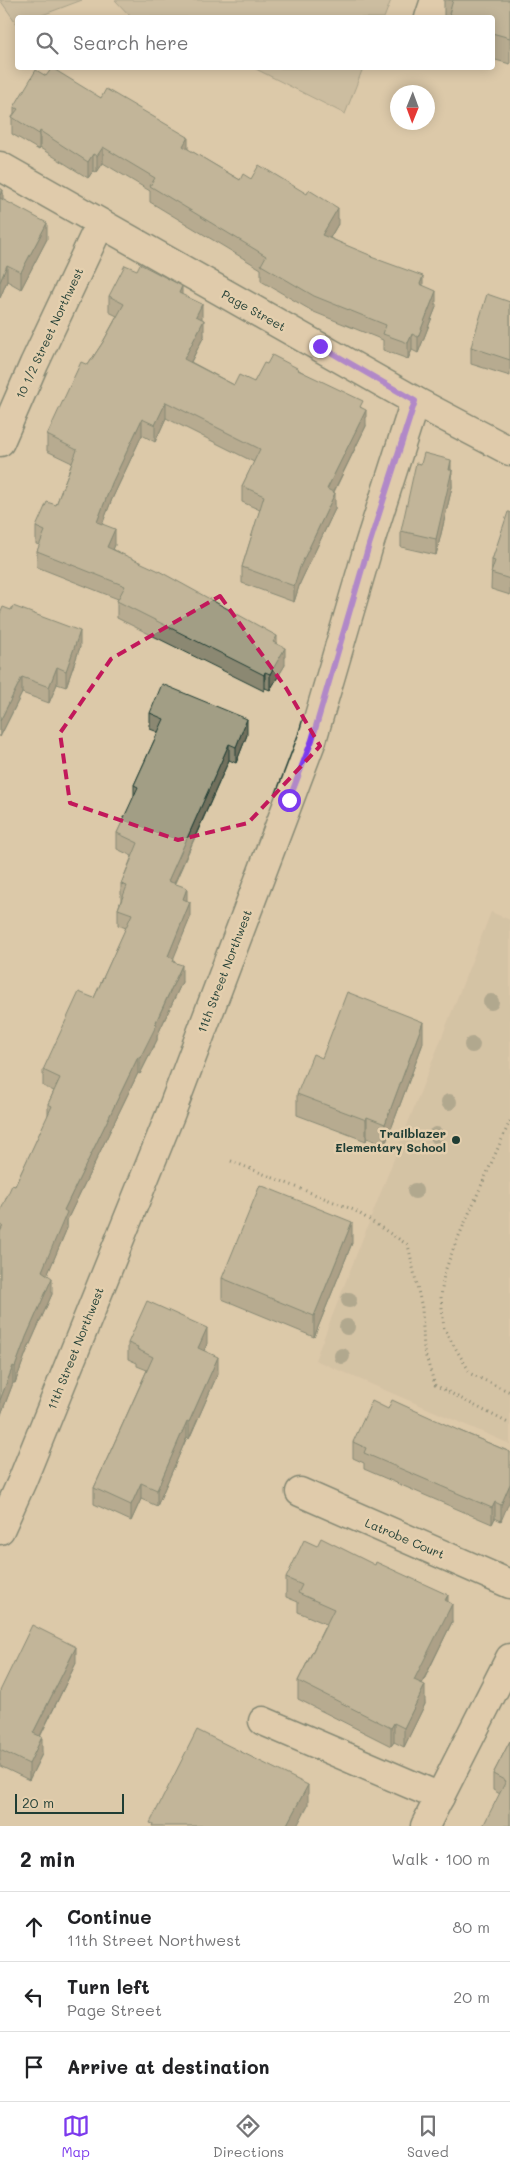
<!DOCTYPE html>
<html lang="en">
<head>
<meta charset="utf-8">
<style>
	:root { --surface:#fff; --page:#f2f2f2; --text:#202124; --muted:#757577; --line:#e0e0e0; --accent:#7c3aed }
	body { margin:0; font-family:Mali,sans-serif; background:var(--page); color:var(--text) }
	.compass { position:absolute; left:390px; top:85px; width:45px; height:45px; border-radius:50%; background:var(--surface); box-shadow:0 2px 12px #0003; rotate:181deg }
	.scale { position:absolute; left:15px; bottom:12px; width:109px; box-sizing:border-box; padding-left:5px; border:2px solid #1f3d34; border-top:0; font-size:14px; line-height:18px; white-space:nowrap; color:#1f3d34; -webkit-text-stroke:4px #e4cfae; paint-order:stroke }
	.stop { position:absolute; width:15px; height:15px; margin:-11px; border:4px solid #7c3aed; border-radius:50%; background:#fff }
	.stop.end { background:#7c3aed; border-color:#fff; box-shadow:0 1px 5px #0008 }
	.list { margin:0; padding:0; list-style:none }
	h2 { display:flex; justify-content:space-between; align-items:center; height:65px; margin:0; padding:0 20px; font-size:21px }
	h2 small { font-size:16px; font-weight:400; color:var(--muted) }
	.list li { display:grid; grid-template-columns:32px 1fr auto; gap:15px; align-items:center; box-sizing:border-box; height:70px; padding:0 20px; border-top:1px solid var(--line) }
	.list b { display:block; font-size:19px; white-space:nowrap }
	.list p { margin:0; font-size:16px; white-space:nowrap; color:var(--muted) }
	.list em { font-size:16px; font-style:normal; color:var(--muted) }
	.icon { flex:none; width:28px; height:28px; fill:none; stroke:currentColor; stroke-width:2; stroke-linecap:round; stroke-linejoin:round }
	.map { position:relative; flex:none; width:510px; height:1826px; overflow:hidden }
	.search { position:absolute; background:var(--surface); box-shadow:0 2px 12px #0003; left:15px; right:15px; top:15px; height:55px; display:flex; align-items:center; gap:12px; box-sizing:border-box; padding:0 18px; border-radius:5px; color:var(--muted); font-size:19px }
	.sheet { height:275px; background:var(--surface) }
	nav { display:flex; justify-content:space-around; align-items:center; box-sizing:border-box; height:70px; border-top:1px solid var(--line); background:var(--surface); font-size:14px; color:var(--muted) }
	nav a { display:grid; justify-items:center; gap:2px }
	nav .on { color:var(--accent) }
	.map>svg:first-child { display:block }
</style>
</head>
<body>
<div class="map">
<svg width="510" height="1826" viewBox="0 0 510 1826">
	<rect width="100%" height="100%" fill="#dcc9a9"/>
	<filter id="ink" filterUnits="userSpaceOnUse"><feTurbulence type="fractalNoise" baseFrequency=".02" numOctaves="2"/><feDisplacementMap in="SourceGraphic" scale="10" xChannelSelector="R" yChannelSelector="G"/><feConvolveMatrix kernelMatrix="1 2 1 2 8 2 1 2 1" color-interpolation-filters="sRGB"/></filter>
	<g filter="url(#ink)">
		<polygon fill="#cbbc9e" points="491,912 510,920 510,1444 315,1360"/>
		<g fill="#b9af94" stroke="#6c7664">
			<polygon points="0,0 82,0 37,17 18,18 17,24"/>
			<polygon points="115,0 391,0 384,18 131,17"/>
			<polygon points="254,68 363,68 345,114"/>
		</g>
		<g fill="none" stroke-linecap="round" stroke-linejoin="round">
			<defs>
				<g id="minor">
					<polyline points="429,18 435,0"/>
					<polyline points="0,166 415,401 510,451"/>
					<polyline points="0,442 34,364 100,224"/>
					<polyline points="300,1492 510,1584"/>
					<polyline points="0,1530 22,1481 170,1115 312,740 369,545 415,401"/>
					<polyline points="263,1721 440,1797"/>
					<polyline points="425,1826 510,1658"/>
				</g>
			</defs>
			<use href="#minor" stroke="#1f3d34" stroke-width="31"/>
			<g stroke="#1f3d34" stroke-width="3" stroke-dasharray="1 4" stroke-linecap="butt">
				<polyline points="510,1121 454,1247 444,1274 441,1297 444,1329 471,1374 510,1392"/>
				<polyline points="231,1161 354,1210 408,1245 422,1308 424,1351 435,1385 510,1424"/>
			</g>
			<use href="#minor" stroke="#e4cfae" stroke-width="28"/>
		</g>
		<g fill="#7c826e">
			<circle cx="491" cy="1002" r="8"/>
			<circle cx="472" cy="1045" r="8"/>
			<circle cx="449" cy="1102" r="8"/>
			<circle cx="436" cy="1135" r="8"/>
			<circle cx="415" cy="1191" r="8"/>
			<circle cx="349" cy="1300" r="8"/>
			<circle cx="347" cy="1327" r="8"/>
			<circle cx="342" cy="1356" r="8"/>
		</g>
		<g fill="#8b8872" stroke="#1f3d34">
			<polygon points="444,0 510,0 510,64 492,59 492,18 444,18"/>
			<polygon points="46,76 101,98 240,180 251,179 338,224 330,238 372,258 423,285 436,307 418,353 412,350 408,359 383,350 383,340 314,312 261,281 261,269 150,202 150,191 103,163 97,172 93,171 88,178 40,148 39,150 12,134 12,117 14,115 14,107"/>
			<polygon points="0,188 3,199 47,239 21,289 7,281 0,298"/>
			<polygon points="182,295 202,319 204,336 191,362 234,385 254,382 267,364 299,370 363,409 366,426 334,492 335,509 300,583 294,602 242,583 242,567 260,510 242,502 242,486 254,462 166,418 155,442 142,435 112,499 102,524 115,545 113,549 277,644 285,665 270,690 265,688 264,691 117,618 117,601 118,599 37,567 37,551 40,545 36,544 36,527 56,505 72,463 47,451 47,435 88,365 103,342 117,316 109,312 109,296"/>
			<polygon points="510,302 510,376 471,364 471,347"/>
			<polygon points="451,470 452,487 436,555 401,547 401,531"/>
			<polygon points="510,512 510,595 491,589 492,560"/>
			<polygon points="11,610 80,647 66,687 57,684 49,703 22,693 0,737 0,614"/>
			<polygon points="150,713 247,735 236,763 229,760 175,883 187,901 190,918 173,958 182,982 157,1036 157,1040 140,1074 138,1073 67,1220 67,1228 47,1275 52,1294 26,1353 15,1383 13,1383 0,1417 0,1212 15,1186 48,1116 48,1104 54,1091 43,1086 43,1070 94,998 126,928 118,925 118,909 121,900 121,884 132,856 117,849 117,833 134,797 134,785 158,732 150,729"/>
			<polygon points="423,1043 385,1145 367,1138 366,1141 297,1115 297,1094 322,1058"/>
			<polygon points="352,1243 314,1337 222,1299 222,1278"/>
			<polygon points="128,1343 207,1344 204,1351 218,1373 189,1439 187,1437 157,1506 141,1499 131,1521 94,1504 94,1488 147,1370 137,1366 137,1363 128,1359"/>
			<polygon points="388,1409 460,1431 510,1452 501,1521 495,1518 492,1524 364,1469 364,1463 353,1458 353,1442"/>
			<polygon points="286,1578 448,1602 452,1622 422,1684 425,1704 404,1747 394,1742 391,1746 298,1699 298,1681 326,1624 298,1612 298,1602 286,1597"/>
			<polygon points="76,1663 40,1737 42,1754 29,1780 0,1766 0,1691"/>
			<polygon points="510,1741 510,1826 500,1794 493,1790 493,1774"/>
		</g>
		<g fill="#716f5d" stroke="#1f3d34">
			<polygon points="40,131 40,148 39,150 39,134"/>
			<polygon points="188,137 188,154 183,146"/>
			<polygon points="103,147 103,163 97,172 97,156"/>
			<polygon points="93,154 93,171 88,178 88,162"/>
			<polygon points="3,190 3,206 0,211 0,195"/>
			<polygon points="338,208 338,224 322,251 322,235"/>
			<polygon points="47,223 47,239 21,289 21,272"/>
			<polygon points="7,265 7,281 0,298 0,282"/>
			<polygon points="423,276 423,292 420,284"/>
			<polygon points="182,286 182,302 179,293"/>
			<polygon points="436,291 436,307 418,353 418,337"/>
			<polygon points="202,304 202,320 196,316"/>
			<polygon points="204,320 204,336 184,375 184,359"/>
			<polygon points="412,334 412,350 408,359 408,343"/>
			<polygon points="166,402 166,418 155,442 155,425"/>
			<polygon points="366,410 366,426 327,505 327,489"/>
			<polygon points="142,419 142,435 112,499 97,538 97,522 112,483"/>
			<polygon points="451,460 451,476 452,470 452,487 436,555 436,539"/>
			<polygon points="335,493 335,509 300,583 294,602 294,586 300,567"/>
			<polygon points="115,529 115,545 107,563 107,547"/>
			<polygon points="80,631 80,647 66,687 66,671"/>
			<polygon points="277,636 277,652 273,642"/>
			<polygon points="285,648 285,665 270,690 270,674"/>
			<polygon points="57,667 57,684 49,703 49,687"/>
			<polygon points="265,672 265,688 264,691 264,675"/>
			<polygon points="22,677 22,693 0,737 0,721"/>
			<polygon points="247,719 247,735 236,763 236,747"/>
			<polygon points="229,744 229,760 168,897 168,881"/>
			<polygon points="187,888 187,904 183,899"/>
			<polygon points="190,902 190,918 168,972 168,956"/>
			<polygon points="182,965 182,982 157,1036 157,1040 140,1074 140,1058"/>
			<polygon points="423,1022 423,1043 385,1145 385,1124"/>
			<polygon points="138,1057 138,1073 67,1220 67,1228 42,1288 42,1271 64,1210"/>
			<polygon points="367,1117 367,1138 366,1141 366,1120"/>
			<polygon points="352,1222 352,1243 314,1337 314,1316"/>
			<polygon points="52,1278 52,1294 26,1353 15,1383 15,1367 26,1337"/>
			<polygon points="207,1328 207,1344 198,1364 198,1348"/>
			<polygon points="218,1357 218,1373 189,1439 189,1422"/>
			<polygon points="13,1366 13,1383 0,1417 0,1400"/>
			<polygon points="187,1421 187,1437 157,1506 157,1490"/>
			<polygon points="141,1483 141,1499 131,1521 131,1505"/>
			<polygon points="510,1484 510,1500 501,1521 501,1505"/>
			<polygon points="495,1502 495,1518 492,1524 492,1508"/>
			<polygon points="448,1595 448,1612 452,1604 452,1622 414,1699 414,1680"/>
			<polygon points="76,1647 76,1663 33,1750 33,1733"/>
			<polygon points="425,1685 425,1704 404,1747 404,1728"/>
			<polygon points="394,1723 394,1742 391,1746 391,1728"/>
			<polygon points="42,1737 42,1754 29,1780 29,1764"/>
			<polygon points="308,1785 308,1805 297,1826 286,1826"/>
		</g>
		<g fill="#a29e85" stroke="#1f3d34">
			<polygon points="453,0 510,0 510,38 492,33 492,18 461,18 449,14"/>
			<polygon points="52,68 101,98 106,89 188,137 183,146 240,180 243,174 251,179 259,165 307,194 309,190 338,208 322,235 372,256 371,257 423,276 420,284 436,291 418,337 412,334 408,343 383,334 386,325 314,296 261,265 266,256 150,186 155,178 103,147 97,156 93,154 88,162 40,131 39,134 12,117 18,109 14,107 36,70 46,76"/>
			<polygon points="0,188 3,190 0,195"/>
			<polygon points="0,198 47,223 21,272 7,265 0,282"/>
			<polygon points="140,264 182,286 179,293 202,304 196,316 204,320 184,359 234,385 239,375 254,382 264,363 267,364 272,355 299,369 298,370 363,401 360,407 366,410 327,489 335,493 300,567 294,586 242,567 264,496 242,486 260,449 166,402 155,425 142,419 112,483 97,522 115,529 107,547 157,570 277,636 273,642 285,648 270,674 265,672 264,675 117,601 125,586 37,551 45,531 36,527 47,502 56,505 77,450 47,435 81,362 88,365 103,342 124,304 109,296 125,265 137,270"/>
			<polygon points="487,294 510,302 510,360 471,347"/>
			<polygon points="424,453 451,460 449,470 452,470 436,539 401,531 416,463 421,464"/>
			<polygon points="508,512 510,512 510,579 491,573 495,561 492,560"/>
			<polygon points="13,606 80,631 66,671 57,667 49,687 22,677 0,721 0,614 3,607 11,610"/>
			<polygon points="162,684 247,719 236,747 229,744 168,881 187,888 183,899 190,902 168,956 174,959 173,962 182,965 155,1024 157,1024 140,1058 138,1057 64,1210 67,1212 42,1271 52,1278 26,1337 15,1367 13,1366 0,1400 0,1232 3,1226 0,1224 0,1212 12,1185 15,1186 52,1106 48,1104 60,1078 43,1070 79,992 94,998 132,914 118,909 127,886 121,884 138,843 117,833 138,787 134,785 164,719 150,713"/>
			<polygon points="347,992 423,1022 385,1124 367,1117 366,1120 297,1094 313,1054 322,1058"/>
			<polygon points="260,1185 352,1222 314,1316 222,1278"/>
			<polygon points="147,1301 207,1328 198,1348 218,1357 189,1422 187,1421 157,1490 141,1483 131,1505 94,1488 153,1357 137,1349 138,1347 128,1343"/>
			<polygon points="392,1400 460,1431 510,1452 510,1484 501,1505 495,1502 492,1508 364,1453 366,1448 353,1442 372,1401 388,1409"/>
			<polygon points="321,1538 375,1565 376,1562 448,1595 445,1600 452,1604 414,1680 425,1685 404,1728 394,1723 391,1728 298,1681 334,1609 298,1593 302,1585 286,1578 304,1540 317,1546"/>
			<polygon points="32,1625 76,1647 33,1733 42,1737 29,1764 0,1750 0,1691"/>
			<polygon points="197,1730 308,1785 286,1826 152,1826 153,1824 150,1823"/>
			<polygon points="510,1741 510,1826 483,1826 506,1781 493,1774"/>
		</g>
	</g>
	<g fill="none" stroke-linecap="round" stroke-linejoin="round" filter="url(#ink)">
		<polyline stroke="#7c3aed" stroke-width="6" points="289,800 312,740 369,545 415,401 320,346"/>
	</g>
	<path d="M0 0H510V1826H0ZM 220,596 L 286,688 L 320,746 L 248,823 L 178,840 L 70,803 L 60,733 L 111,659 Z" fill="#dcc9a9" fill-opacity=".55" fill-rule="evenodd"/>
	<path fill="none" stroke="#c2185b" stroke-width="4" stroke-dasharray="10 6" stroke-linejoin="round" d="M 220,596 L 286,688 L 320,746 L 248,823 L 178,840 L 70,803 L 60,733 L 111,659 Z"/>
	<circle fill="#1f3d34" stroke="#e4cfae" stroke-width="2" cx="456" cy="1140" r="5"/>
	<g text-anchor="middle" dominant-baseline="central" stroke-width="5" stroke-linejoin="round" paint-order="stroke">
		<g font-size="12" fill="#1f3d34" stroke="#e4cfae">
			<text transform="translate(254 310) rotate(29)">Page Street</text>
			<text transform="translate(49 333) rotate(-65)">10 1/2 Street Northwest</text>
			<text transform="translate(224 971) rotate(-69)">11th Street Northwest</text>
			<text transform="translate(75 1348) rotate(-68)">11th Street Northwest</text>
			<text transform="translate(405 1538) rotate(23)">Latrobe Court</text>
		</g>
		<g font-size="12" font-weight="bold" fill="#1f3d34" stroke="#e4cfae" text-anchor="end">
			<text x="446" y="1133">Trailblazer<tspan x="446" dy="14">Elementary School</tspan></text>
		</g>
	</g>
</svg>
<svg class="compass" viewBox="-18 -18 36 36"><path d="M0-13l5 13h-10z" fill="#e53935"/><path d="M0 13l5-13h-10z" fill="#757577"/></svg>
<div class="scale">20 m</div>
<div class="stop" style="left:289px;top:800px"></div>
<div class="stop end" style="left:320px;top:346px"></div>
<div class="search"><svg class="icon" aria-label="search" viewBox="0 0 24 24"><circle cx="10" cy="10" r="6"/><path d="M15 15l6 6"/></svg>Search here</div>
</div>
<section class="sheet">
<h2>2 min<small>Walk · 100 m</small></h2>
<ul class="list">
<li><svg class="icon" aria-label="ahead" viewBox="0 0 24 24"><path d="M12 20V5M6 11l6-6 6 6"/></svg><div><b>Continue</b><p>11th Street Northwest</p></div><em>80 m</em></li>
<li><svg class="icon" aria-label="left" viewBox="0 0 24 24"><path d="M17 20v-9H6M10 6l-5 5 5 5"/></svg><div><b>Turn left</b><p>Page Street</p></div><em>20 m</em></li>
<li><svg class="icon" aria-label="arrive" viewBox="0 0 24 24"><path d="M6 21V4h12l-3 4 3 4H6"/></svg><div><b>Arrive at destination</b></div></li>
</ul>
</section>
<nav>
<a class="on"><svg class="icon" aria-label="map" viewBox="0 0 24 24"><path d="M3 6l6-2 6 2 6-2v14l-6 2-6-2-6 2zM9 4v14M15 6v14"/></svg>Map</a>
<a><svg class="icon" aria-label="directions" viewBox="0 0 24 24"><path d="M12 3l9 9-9 9-9-9zM9 14v-3h6M13 9l2 2-2 2"/></svg>Directions</a>
<a><svg class="icon" aria-label="saved" viewBox="0 0 24 24"><path d="M7 4h10v16l-5-4-5 4z"/></svg>Saved</a>
</nav>
</body>
</html>
